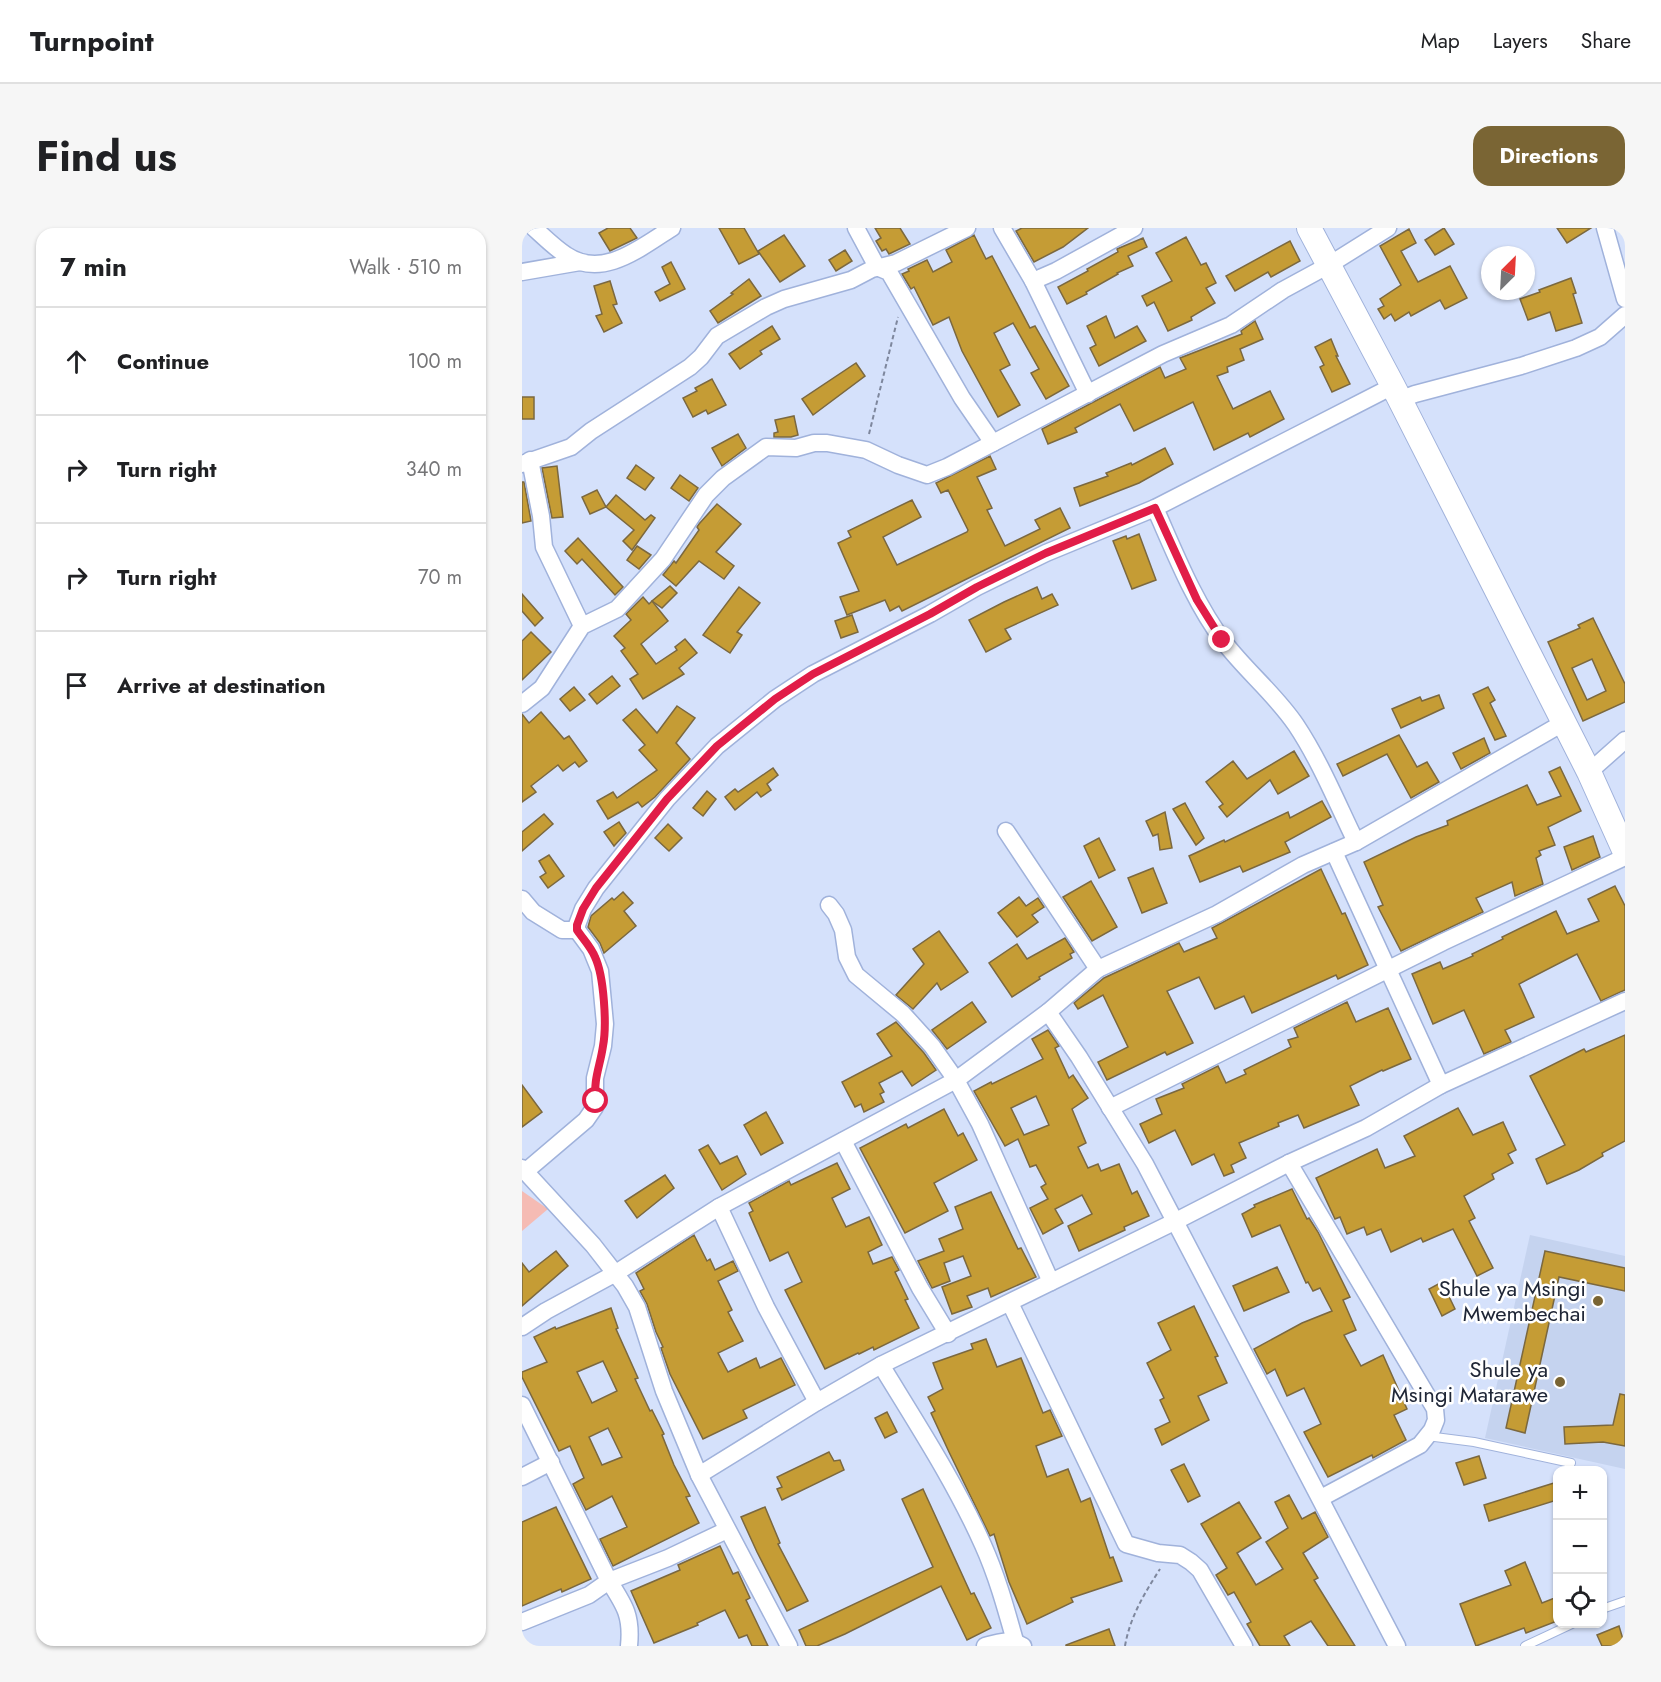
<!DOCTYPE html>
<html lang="en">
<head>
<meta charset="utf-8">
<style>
	:root { --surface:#fff; --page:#f6f6f6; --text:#202124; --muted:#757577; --line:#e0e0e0; --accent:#7a6534 }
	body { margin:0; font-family:Jost,sans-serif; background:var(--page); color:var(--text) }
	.controls { position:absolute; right:18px; bottom:18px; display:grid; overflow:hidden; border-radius:12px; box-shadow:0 2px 4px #0004 }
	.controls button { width:54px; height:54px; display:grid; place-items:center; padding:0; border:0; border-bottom:2px solid var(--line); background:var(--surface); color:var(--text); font:30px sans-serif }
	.compass { position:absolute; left:959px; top:18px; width:54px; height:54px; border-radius:50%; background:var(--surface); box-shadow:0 2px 4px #0004; rotate:24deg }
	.stop { position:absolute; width:18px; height:18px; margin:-14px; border:4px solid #e11d48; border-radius:50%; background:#fff }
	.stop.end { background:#e11d48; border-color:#fff; box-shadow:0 2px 6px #0008 }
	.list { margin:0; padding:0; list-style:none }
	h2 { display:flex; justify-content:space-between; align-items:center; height:78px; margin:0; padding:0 24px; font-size:26px }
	h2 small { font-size:20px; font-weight:400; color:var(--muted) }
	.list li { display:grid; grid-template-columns:39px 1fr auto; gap:18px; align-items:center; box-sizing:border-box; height:108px; padding:0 24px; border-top:2px solid var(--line) }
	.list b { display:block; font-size:22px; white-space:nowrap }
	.list em { font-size:20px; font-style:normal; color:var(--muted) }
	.icon { flex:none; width:33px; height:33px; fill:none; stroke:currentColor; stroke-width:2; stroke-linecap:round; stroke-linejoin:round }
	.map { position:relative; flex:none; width:1103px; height:1418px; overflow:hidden; border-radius:18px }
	header { display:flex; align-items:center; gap:36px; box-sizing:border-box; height:84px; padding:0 30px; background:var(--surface); border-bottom:2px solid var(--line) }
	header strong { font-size:28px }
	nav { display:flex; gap:33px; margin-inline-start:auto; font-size:21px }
	.intro { display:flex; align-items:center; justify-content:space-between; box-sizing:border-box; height:144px; padding:0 36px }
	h1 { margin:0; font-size:42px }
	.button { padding:15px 27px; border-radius:18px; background:var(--accent); color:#fff; font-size:21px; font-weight:700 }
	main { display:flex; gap:36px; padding:0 36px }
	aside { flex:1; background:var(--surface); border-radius:18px; box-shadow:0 2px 4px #0004 }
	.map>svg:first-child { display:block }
</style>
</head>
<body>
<header>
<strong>Turnpoint</strong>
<nav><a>Map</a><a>Layers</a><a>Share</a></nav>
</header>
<div class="intro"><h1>Find us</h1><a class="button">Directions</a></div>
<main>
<aside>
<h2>7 min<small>Walk · 510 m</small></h2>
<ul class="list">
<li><svg class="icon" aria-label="ahead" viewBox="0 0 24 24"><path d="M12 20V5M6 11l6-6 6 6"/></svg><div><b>Continue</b></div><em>100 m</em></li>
<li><svg class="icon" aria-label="right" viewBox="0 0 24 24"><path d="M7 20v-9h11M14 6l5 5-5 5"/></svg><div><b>Turn right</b></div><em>340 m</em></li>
<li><svg class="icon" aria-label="right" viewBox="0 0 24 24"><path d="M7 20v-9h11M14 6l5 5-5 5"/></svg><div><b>Turn right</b></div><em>70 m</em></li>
<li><svg class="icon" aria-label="arrive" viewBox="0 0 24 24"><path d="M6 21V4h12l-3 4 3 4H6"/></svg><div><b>Arrive at destination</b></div></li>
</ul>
</aside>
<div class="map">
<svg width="1103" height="1418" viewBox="0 0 1103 1418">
	<rect width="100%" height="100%" fill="#d5e1fb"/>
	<polygon fill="#c5d3ef" points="1008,1007 1103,1028 1103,1241 963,1210"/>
	<polygon fill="#f5bbb4" points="0,963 26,981 0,1003"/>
	<g fill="#c59c35" stroke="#7b683f" stroke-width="1.5" fill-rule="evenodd">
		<polygon points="86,0 108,0 115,10 88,23 77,5"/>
		<polygon points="197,0 222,0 237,26 217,36"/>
		<polygon points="353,0 378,0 388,16 367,26 364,21 360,23 354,13 359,10"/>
		<polygon points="500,0 566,0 541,19 512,34 494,3"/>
		<polygon points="922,0 932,16 913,27 903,12"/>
		<polygon points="1035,0 1069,0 1045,15"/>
		<polygon points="887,1 894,15 879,23 896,54 928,38 945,70 923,81 918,72 889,88 887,84 873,93 869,86 862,91 856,81 862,78 858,71 879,57 858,18"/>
		<polygon points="262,7 283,38 258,54 236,23"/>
		<polygon points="452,7 464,31 470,28 508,100 513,98 547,158 524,171 509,145 517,141 491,95 472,105 488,137 478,142 498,177 476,189 440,123 427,89 411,97 392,59 389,61 380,46 387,43 386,41 405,32 411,44 430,34 424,22"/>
		<polygon points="664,9 679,37 684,35 694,55 684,60 693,75 669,89 670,92 646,103 632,74 625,78 620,68 650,53 634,25"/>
		<polygon points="621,10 625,19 606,28 611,38 595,45 596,46 564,64 565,66 545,76 536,59 566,43 565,41 596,24 595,21"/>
		<polygon points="768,13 778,33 749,49 746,44 713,63 704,48"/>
		<polygon points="323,22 330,33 314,43 307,32"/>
		<polygon points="149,34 163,61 138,73 133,64 148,56 140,39"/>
		<polygon points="1049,50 1054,65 1051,66 1060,95 1034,103 1028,84 1006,92 998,71 1018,64 1017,62"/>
		<polygon points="227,51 239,68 196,95 188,83 211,66 209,65"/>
		<polygon points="88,53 95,76 91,77 100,95 82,104 74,88 80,86 72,58"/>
		<polygon points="584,88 593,110 615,98 624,113 577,138 568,120 574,117 565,98"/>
		<polygon points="733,93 741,111 718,121 722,132 705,139 706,144 695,148 711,181 748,163 762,191 728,209 726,205 692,222 671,174 612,203 598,176 553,200 555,204 526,216 520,201 638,139 643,150 664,141 658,130 720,106 719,103"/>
		<polygon points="250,98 258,111 238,123 240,126 218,141 207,126"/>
		<polygon points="809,111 816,128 814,128 828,156 810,164 798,139 802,137 793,119"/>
		<polygon points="334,135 343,148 291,187 280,171"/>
		<polygon points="190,151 204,177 186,186 184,182 171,189 161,170 175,163 173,160"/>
		<rect x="0" y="169" width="12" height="22"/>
		<polygon points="272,188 276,207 269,209 252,209 252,205 256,204 253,192"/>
		<polygon points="216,206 224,220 200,238 190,220"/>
		<polygon points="643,220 651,236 617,255 558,278 552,260 586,248 584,245 609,235 610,237"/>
		<polygon points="468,228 474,241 455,249 470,280 465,282 483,318 518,301 513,292 538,280 548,300 380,383 377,378 368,383 363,372 325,387 318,369 337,363 316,315 329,309 326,303 390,272 399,289 361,309 375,337 445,304 446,302 426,262 419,265 414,255"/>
		<polygon points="114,237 132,250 123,262 105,250"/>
		<polygon points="35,238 41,289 30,290 20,240"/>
		<polygon points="158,247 176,260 167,273 149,260"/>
		<polygon points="0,254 2,254 9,293 0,295"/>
		<polygon points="75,262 84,279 68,286 60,269"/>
		<polygon points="94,267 123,292 129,287 133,290 110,322 101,313 112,302 84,279"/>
		<polygon points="195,276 219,296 194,324 212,338 202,351 177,333 154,358 141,347 152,333 154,335 177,302 175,299 177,296"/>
		<polygon points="617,306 634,352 610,361 591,313 604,308 605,311"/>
		<polygon points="56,310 101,359 93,367 60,331 55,336 43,323"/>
		<polygon points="115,318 129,327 117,341 105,332"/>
		<polygon points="148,358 155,365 140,380 130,373"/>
		<polygon points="217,359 238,375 215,404 220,407 208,425 181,407"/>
		<polygon points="515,359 520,371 530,366 536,377 483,401 489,411 464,424 447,392 482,374"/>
		<polygon points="0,366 21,390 13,398 0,383"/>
		<polygon points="121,369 127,376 130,373 146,393 119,416 134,436 155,422 153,419 163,411 175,425 157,440 162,446 121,471 108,451 116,446 99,423 103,420 92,408 109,392 104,386"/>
		<polygon points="330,387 336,404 319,410 313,393"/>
		<path d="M 1071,390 L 1103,456 L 1103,474 L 1061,493 L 1026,414 L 1058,400 L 1056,397 ZM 1070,431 L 1084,463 L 1065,472 L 1050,440 Z"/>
		<polygon points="9,404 29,424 0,452 0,413"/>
		<polygon points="90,448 98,458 75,476 67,466"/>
		<polygon points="52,459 63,472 48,483 38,471"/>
		<polygon points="966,459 973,472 968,475 984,508 973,512 951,466"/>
		<polygon points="917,467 922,480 879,500 870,481 898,469 900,473"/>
		<polygon points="155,478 173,490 154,515 168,531 133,569 120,579 116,574 86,591 75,573 91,564 95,570 135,542 117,522 123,517 101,492 114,481 135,505"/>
		<polygon points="19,484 42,511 47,508 65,533 57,539 53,534 41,543 36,537 9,558 14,564 0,574 0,486 7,495"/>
		<polygon points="877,507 895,539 905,534 917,554 889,570 865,526 821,548 815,536"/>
		<polygon points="962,510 968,525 939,541 931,525"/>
		<polygon points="772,523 787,548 756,566 748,552 705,589 697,579 701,576 684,554 711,533 725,551"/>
		<polygon points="1038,539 1059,583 1026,599 1033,617 1017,623 1019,627 1014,630 1021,656 993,668 990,654 954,670 961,684 879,723 856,679 861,677 842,634 894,609 926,597 925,593 1005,557 1015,577 1039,568 1027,544"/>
		<polygon points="251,540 256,547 245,556 249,562 239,569 235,564 213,582 203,569 213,561 216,564"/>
		<polygon points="185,563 194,571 181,588 171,580"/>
		<polygon points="800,573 809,589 763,614 768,624 721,644 718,638 678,654 667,628 702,612 703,614 766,584 768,590"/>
		<polygon points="663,575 682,610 674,617 651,581"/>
		<polygon points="643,584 650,620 638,622 636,606 631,608 624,593"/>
		<polygon points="22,586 31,596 0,623 0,604"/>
		<polygon points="97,594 104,605 92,618 82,604"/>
		<polygon points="146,596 160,610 147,623 133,610"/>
		<polygon points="1071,608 1078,629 1050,642 1042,619"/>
		<polygon points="577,610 593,642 577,650 562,618"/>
		<polygon points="27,627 42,648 26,660 18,649 24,645 17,633"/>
		<polygon points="631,640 645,675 620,685 606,650"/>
		<polygon points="799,641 820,686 823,685 846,737 816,751 814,747 730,785 722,768 693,781 677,749 645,763 671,815 645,827 643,824 585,852 576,834 606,819 581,767 556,781 552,775 582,750 657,715 662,724 695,710 690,700"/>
		<polygon points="569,653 595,699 570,713 541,669"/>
		<polygon points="1093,658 1103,678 1103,762 1079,773 1055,726 997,756 1012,789 983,802 989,814 962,826 942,782 911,796 890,746 918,734 921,741 951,728 950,726 981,711 980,709 1034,683 1045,706 1077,693 1066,671"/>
		<polygon points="101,664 111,675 102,683 114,698 82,725 78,715 66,699 69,688 90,670 92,672"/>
		<polygon points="497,669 504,678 516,670 522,679 510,687 516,694 495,709 476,685"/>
		<polygon points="417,703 446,744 419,762 415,755 391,781 374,767 402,736 391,721"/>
		<polygon points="543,710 552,724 548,726 550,730 517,749 518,751 490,769 467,735 495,716 505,731"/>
		<polygon points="450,774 464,794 425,821 410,802"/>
		<polygon points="825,774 834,794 866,780 889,831 861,843 860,842 828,858 837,877 782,900 776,887 756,895 757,898 717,915 724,930 709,937 712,944 702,948 692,926 670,937 653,902 627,915 618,896 640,886 634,871 662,860 660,856 696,838 704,855 724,846 722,842 769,819 766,812 776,809 772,800"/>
		<polygon points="374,794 402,825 414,842 390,858 380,843 357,855 362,864 358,866 362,874 342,884 339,876 333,879 320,854 370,828 355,806"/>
		<path d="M 526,802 L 537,818 L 533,820 L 547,850 L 551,847 L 566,870 L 550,881 L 564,915 L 556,919 L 566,940 L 576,936 L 579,943 L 597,936 L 610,966 L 615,963 L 627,988 L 602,999 L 603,1002 L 557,1023 L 546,998 L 570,986 L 560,967 L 533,981 L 541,995 L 521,1006 L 508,980 L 526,971 L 519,959 L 524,956 L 514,937 L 508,939 L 496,911 L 483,918 L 452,863 L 469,854 L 470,856 L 521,831 L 510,811 ZM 514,868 L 527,897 L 502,907 L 489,880 Z"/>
		<polygon points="1103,807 1103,913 1080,925 1081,928 1057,942 1025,956 1014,931 1043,917 1008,848 1062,821 1064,824"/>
		<polygon points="0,857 20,884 0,899"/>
		<polygon points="936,880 951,907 981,894 994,922 986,926 991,935 970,946 972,951 942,968 953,990 947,993 971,1040 955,1048 931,1001 901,1014 899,1010 869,1024 859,1001 845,1007 842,999 825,1006 818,989 813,991 794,950 855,921 863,940 893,928 882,908"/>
		<polygon points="422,881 436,908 441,905 455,932 412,955 426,983 383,1005 338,920 384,896 386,900"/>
		<polygon points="244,884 261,915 239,927 222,897"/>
		<polygon points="186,917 198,936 215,928 224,946 200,962 177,922"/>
		<polygon points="315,935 328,961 310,970 324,999 347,989 360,1017 346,1024 351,1036 370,1029 377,1042 373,1044 386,1071 383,1072 397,1100 352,1122 351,1119 337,1126 336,1125 303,1141 263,1062 280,1054 266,1024 248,1033 227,985 231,983 227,975 267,953 269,957"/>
		<polygon points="143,947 152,960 115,990 103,973"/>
		<polygon points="770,961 785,991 787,990 796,1004 828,1069 821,1072 834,1102 822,1107 839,1138 861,1127 885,1181 872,1187 884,1212 851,1230 850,1227 806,1249 782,1204 799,1196 782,1160 765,1168 753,1141 745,1146 732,1121 780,1095 810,1083 798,1060 791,1063 786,1054 784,1055 758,997 730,1009 720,986 733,979 732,977"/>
		<polygon points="469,964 496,1021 499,1020 514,1049 469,1069 466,1060 445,1068 450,1079 430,1086 420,1059 449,1048 441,1028 422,1035 428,1053 410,1060 396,1033 422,1023 417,1011 441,1001 433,979"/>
		<polygon points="172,1007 185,1033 188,1031 193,1042 211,1033 216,1043 196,1053 210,1082 206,1084 221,1113 196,1125 206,1144 234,1130 238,1140 259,1130 273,1157 221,1182 225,1190 181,1211 148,1146 139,1120 141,1119 134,1104 125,1076 118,1063 122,1061 114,1045"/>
		<polygon points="34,1023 46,1038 0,1078 0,1035 7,1044"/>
		<polygon points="1023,1023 1103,1040 1103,1063 1037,1049 1003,1205 984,1200"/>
		<polygon points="755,1039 767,1064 722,1083 711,1058"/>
		<polygon points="920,1054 933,1081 920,1088 907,1061"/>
		<polygon points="672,1078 696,1128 693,1129 705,1155 676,1168 687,1192 640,1217 633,1201 648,1194 638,1172 642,1170 625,1135 649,1122 636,1095"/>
		<path d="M 89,1080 L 96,1100 L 94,1101 L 116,1150 L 113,1151 L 128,1183 L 130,1182 L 142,1206 L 140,1207 L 152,1237 L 168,1268 L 164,1269 L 177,1295 L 91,1338 L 78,1311 L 105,1299 L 90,1268 L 64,1282 L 51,1256 L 62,1250 L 48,1218 L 37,1223 L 0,1149 L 0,1144 L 25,1134 L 12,1109 L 33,1099 L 34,1101 ZM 81,1133 L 95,1163 L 70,1175 L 55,1144 ZM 86,1200 L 100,1229 L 80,1237 L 67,1209 Z"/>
		<polygon points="464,1111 475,1139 499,1130 521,1185 528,1182 540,1208 514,1218 525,1249 546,1241 559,1274 568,1270 588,1330 591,1329 600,1353 549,1370 551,1374 505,1396 487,1354 472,1306 468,1308 427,1224 409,1185 413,1183 406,1169 421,1161 411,1135 451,1121 449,1116"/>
		<polygon points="1098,1166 1103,1167 1103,1218 1081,1214 1043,1216 1042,1199 1091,1197"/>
		<polygon points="365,1184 375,1204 363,1210 353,1190"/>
		<polygon points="307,1224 312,1233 318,1232 322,1242 260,1272 255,1261 260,1259 255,1249"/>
		<polygon points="957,1228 964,1250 942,1257 934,1235"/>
		<polygon points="662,1236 678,1268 666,1274 649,1242"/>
		<polygon points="1035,1254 1035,1272 967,1293 962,1277"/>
		<polygon points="401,1261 449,1366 452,1365 469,1400 445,1412 419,1358 323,1406 295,1418 284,1418 277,1402 411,1339 380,1271"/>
		<polygon points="767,1267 780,1291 793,1284 806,1309 781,1325 796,1350 792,1352 833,1418 806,1418 789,1393 762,1408 768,1418 738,1418 725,1396 729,1394 712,1364 706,1367 694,1347 705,1340 679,1296 717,1274 739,1310 715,1325 734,1357 761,1341 744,1314 766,1300 753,1274"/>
		<polygon points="34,1279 69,1351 40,1364 39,1361 0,1378 0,1294"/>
		<polygon points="243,1279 258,1315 256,1316 286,1373 265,1383 235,1324 219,1289"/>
		<polygon points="198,1318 211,1346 216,1344 228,1370 224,1372 246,1418 230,1418 225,1407 217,1410 203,1382 175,1395 176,1397 132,1415 109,1363 158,1342 156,1337"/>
		<polygon points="1003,1334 1020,1375 1035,1369 1035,1393 1004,1405 1002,1400 954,1418 938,1376 989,1357 983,1343"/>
		<polygon points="1097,1398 1103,1418 1080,1418 1075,1407"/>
		<polygon points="587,1401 593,1418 544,1418 544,1417"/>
	</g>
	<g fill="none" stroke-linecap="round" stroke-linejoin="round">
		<defs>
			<g id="lane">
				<polyline points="905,1208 952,1214 1049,1235"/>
				<polyline points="1080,1381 1103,1373"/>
				<polyline points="1003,1418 1050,1396"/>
			</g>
			<g id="street">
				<path d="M 12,0 C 22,9 33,20 44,27 C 81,52 119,19 150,0"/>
				<polyline points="334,0 355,39 367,44 440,170 471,215"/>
				<polyline points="480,0 511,53 566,166"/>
				<polyline points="1083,0 1103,71"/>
				<polyline points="0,44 58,34"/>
				<polyline points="511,53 534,43 612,0"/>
				<polyline points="877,172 893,166 999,138 1054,120 1078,109 1103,87"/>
				<polyline points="8,232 19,288 22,319 60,398"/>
				<polyline points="0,236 49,219 69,203 168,139 179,129 195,108 244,79 262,71 329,52 350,41 374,35 445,0"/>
				<path d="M 633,280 C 653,325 672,374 702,414 C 724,443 753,466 774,497 C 798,533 815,575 834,614"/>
				<polyline points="0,476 20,460 60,398 95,381 141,331 184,267 201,250 244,219 274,220 292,215 305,215 344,222 376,237 405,247 425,239 641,126 709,97 761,62 807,37 866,0"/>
				<polyline points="1067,544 1103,512"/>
				<polyline points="484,603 576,741"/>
				<polyline points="812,624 919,857"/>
				<polyline points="0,671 11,684 40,702 55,702"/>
				<polyline points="307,677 314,686 321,702 325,729 334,747 381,786 410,818 434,852 458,896 529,1054"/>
				<polyline points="526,784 557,829 623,936 875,1418"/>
				<polyline points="588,880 921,714 1103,629"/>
				<polyline points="321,913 398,1060 426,1106"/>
				<polyline points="767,935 913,1181 914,1192 910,1202 898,1217 799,1270"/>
				<polyline points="0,940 71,1017 103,1058 115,1079 142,1163 177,1247 267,1418"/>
				<polyline points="4,943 64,892 73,879 73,850 81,818 83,796 78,743 69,721 55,702 55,697 61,681 74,660 145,571 195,518 253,471 291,446 408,386 455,359 524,325 633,280 871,158"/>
				<polyline points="197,979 244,1079 295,1174"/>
				<polyline points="488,1075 604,1316 636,1325 658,1327 669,1334 678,1342 722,1418"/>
				<polyline points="0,1099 24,1083 94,1045 197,979 434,852 526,784 576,741 695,686 781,637 834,614 1041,495"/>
				<path d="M 359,1137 C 395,1196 433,1254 461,1317 C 475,1348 484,1381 493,1413"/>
				<path d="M 0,1177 L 87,1353 C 103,1378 110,1388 107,1418"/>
				<polyline points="177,1247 295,1174 359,1137 652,994 767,935 844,900 919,857 1103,773"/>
				<polyline points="0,1249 29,1234"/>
				<polyline points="0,1394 67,1367 87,1353 146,1330 205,1302"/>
				<path d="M 463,1418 C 477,1414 488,1410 501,1418"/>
			</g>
			<polyline id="secondary" points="787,0 871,158 1067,544 1103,624"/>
		</defs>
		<use href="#lane" stroke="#a0b2db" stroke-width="10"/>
		<use href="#street" stroke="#a0b2db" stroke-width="19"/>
		<use href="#secondary" stroke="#a0b2db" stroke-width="26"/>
		<g stroke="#7e879d" stroke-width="2" stroke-dasharray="4.5 3" stroke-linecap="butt">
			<polyline points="347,206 376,89"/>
			<path d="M 603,1418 C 608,1389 622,1366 638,1341"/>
		</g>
		<use href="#lane" stroke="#fff" stroke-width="8"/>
		<use href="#street" stroke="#fff" stroke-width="16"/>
		<use href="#secondary" stroke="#fff" stroke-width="24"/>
	</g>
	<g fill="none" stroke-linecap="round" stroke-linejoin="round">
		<path stroke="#e11d48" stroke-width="8" d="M 74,873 C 71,851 78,839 81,818 C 85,797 82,748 73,729 C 69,719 61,711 55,702 L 55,697 L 61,681 L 74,660 L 145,571 L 195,518 L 253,471 L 291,446 L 408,386 L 455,359 L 524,325 L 633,280 L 675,372 L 700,412"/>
	</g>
	<g fill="#7a6534" stroke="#fff" stroke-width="2">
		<circle cx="1076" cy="1073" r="6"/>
		<circle cx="1038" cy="1154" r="6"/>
	</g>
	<g text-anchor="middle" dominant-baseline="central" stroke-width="5" stroke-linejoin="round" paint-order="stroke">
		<g font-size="22" fill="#202737" stroke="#fff" text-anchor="end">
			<text x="1064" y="1060">Shule ya Msingi<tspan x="1064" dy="25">Mwembechai</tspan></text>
			<text x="1026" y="1141">Shule ya<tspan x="1026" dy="25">Msingi Matarawe</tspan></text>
		</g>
	</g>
</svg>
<div class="controls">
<button>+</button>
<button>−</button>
<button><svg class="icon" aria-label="locate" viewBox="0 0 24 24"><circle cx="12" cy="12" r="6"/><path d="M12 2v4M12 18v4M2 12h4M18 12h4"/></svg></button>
</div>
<svg class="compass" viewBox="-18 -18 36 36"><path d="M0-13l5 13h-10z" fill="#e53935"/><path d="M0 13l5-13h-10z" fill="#757577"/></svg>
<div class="stop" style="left:74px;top:873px"></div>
<div class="stop end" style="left:700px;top:412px"></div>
</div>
</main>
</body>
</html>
